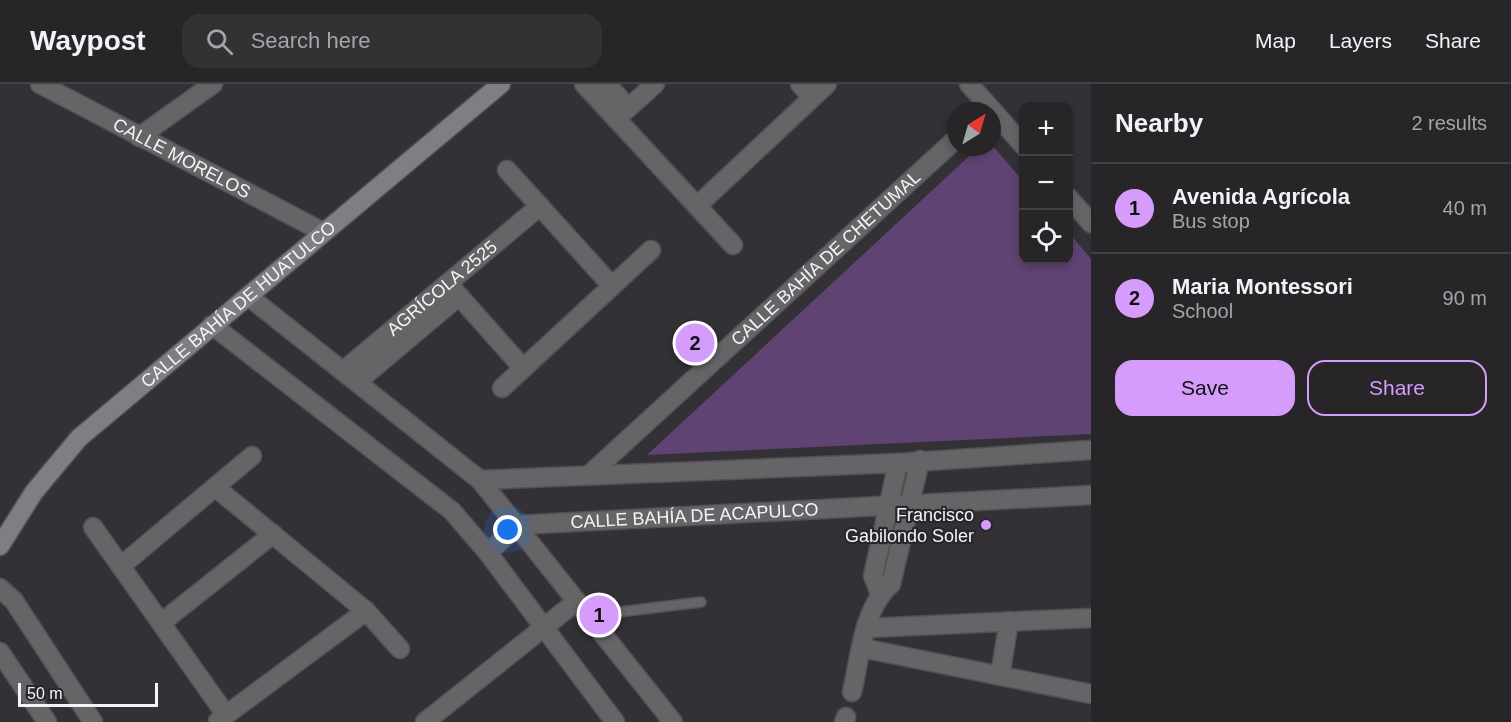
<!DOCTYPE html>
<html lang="en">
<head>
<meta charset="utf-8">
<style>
	:root { --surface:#272528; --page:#333134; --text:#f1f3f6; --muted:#a4a5a8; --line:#434245; --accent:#d59cfb }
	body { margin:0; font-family:Helvetica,sans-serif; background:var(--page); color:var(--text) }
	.controls { position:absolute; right:18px; top:18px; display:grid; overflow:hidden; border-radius:12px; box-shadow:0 3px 9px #0003 }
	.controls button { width:54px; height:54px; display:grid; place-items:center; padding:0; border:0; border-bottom:2px solid var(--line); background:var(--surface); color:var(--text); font:30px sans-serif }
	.compass { position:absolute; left:947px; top:18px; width:54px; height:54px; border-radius:50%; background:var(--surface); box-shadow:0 3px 9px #0003; rotate:37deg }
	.scale { position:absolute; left:18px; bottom:15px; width:140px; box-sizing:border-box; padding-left:6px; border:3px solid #f5f3f6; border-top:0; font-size:16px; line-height:21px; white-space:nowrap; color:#f5f3f6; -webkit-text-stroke:4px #2a272c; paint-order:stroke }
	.you { position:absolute; left:508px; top:446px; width:21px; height:21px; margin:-15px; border:4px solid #fff; border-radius:50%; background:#1a73e8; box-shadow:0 0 0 9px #1a73e833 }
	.badge { display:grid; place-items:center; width:39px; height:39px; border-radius:50%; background:var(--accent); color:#111; font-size:20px; font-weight:700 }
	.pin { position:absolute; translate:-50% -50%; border:3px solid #fff; box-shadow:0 2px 6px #0006 }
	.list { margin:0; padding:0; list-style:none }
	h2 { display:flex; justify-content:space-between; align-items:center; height:78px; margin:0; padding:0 24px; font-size:26px }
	h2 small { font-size:20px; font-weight:400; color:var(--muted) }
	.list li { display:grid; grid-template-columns:39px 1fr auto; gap:18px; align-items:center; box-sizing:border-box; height:90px; padding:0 24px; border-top:2px solid var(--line) }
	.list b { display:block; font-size:22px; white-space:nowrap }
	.list p { margin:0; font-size:20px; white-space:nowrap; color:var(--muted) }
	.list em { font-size:20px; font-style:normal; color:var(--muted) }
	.actions { display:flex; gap:12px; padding:18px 24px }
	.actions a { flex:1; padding:14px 0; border:2px solid var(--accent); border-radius:18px; text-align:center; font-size:21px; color:var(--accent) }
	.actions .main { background:var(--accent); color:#111 }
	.icon { flex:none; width:33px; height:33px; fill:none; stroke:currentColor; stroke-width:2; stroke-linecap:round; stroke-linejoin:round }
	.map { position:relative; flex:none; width:1091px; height:638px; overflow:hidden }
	header { display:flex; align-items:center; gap:36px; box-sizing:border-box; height:84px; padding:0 30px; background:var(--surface); border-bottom:2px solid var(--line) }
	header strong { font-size:28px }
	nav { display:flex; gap:33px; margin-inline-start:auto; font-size:21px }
	.search { width:420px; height:54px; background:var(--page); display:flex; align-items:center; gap:15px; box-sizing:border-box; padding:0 21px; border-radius:18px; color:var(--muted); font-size:22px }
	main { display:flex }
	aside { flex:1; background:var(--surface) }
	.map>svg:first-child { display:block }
</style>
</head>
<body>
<header>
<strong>Waypost</strong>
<div class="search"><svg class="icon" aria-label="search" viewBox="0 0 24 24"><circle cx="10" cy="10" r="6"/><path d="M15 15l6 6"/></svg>Search here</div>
<nav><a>Map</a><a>Layers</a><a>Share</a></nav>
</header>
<main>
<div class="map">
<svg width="1091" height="638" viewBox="0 0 1091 638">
	<rect width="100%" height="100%" fill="#343136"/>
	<polygon fill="#5f4372" points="992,61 1023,97 1024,176 1068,176 1069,149 1091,175 1091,350 647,371 979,63"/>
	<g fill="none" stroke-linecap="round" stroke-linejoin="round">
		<defs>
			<polyline id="lane" points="599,546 619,528 701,518"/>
			<g id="street">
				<path id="s1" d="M 40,0 L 323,148"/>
				<polyline points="584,0 733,161"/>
				<polyline points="607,0 628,24"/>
				<polyline points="800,0 812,14"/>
				<polyline points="969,0 1024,62"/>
				<polyline points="616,35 655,0"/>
				<polyline points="139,53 213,0"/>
				<polyline points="507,86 612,202"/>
				<polyline points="1068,113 1091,139"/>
				<polyline points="697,122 827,0"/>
				<polyline points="451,203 523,284"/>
				<polyline points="248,212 480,396 673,638"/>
				<polyline points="212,241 452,427 488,469 615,638"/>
				<path id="s2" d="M 343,287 L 540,122"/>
				<polyline points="357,298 459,212"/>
				<polyline points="502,304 651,166"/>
				<path id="s3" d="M 589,391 L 956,55"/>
				<polyline points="480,396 898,379 1091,366"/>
				<polyline points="215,403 366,527 400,565"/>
				<polyline points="93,443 226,631"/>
				<path id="s4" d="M 488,469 L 517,441 L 1091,411"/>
				<polyline points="121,482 252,372"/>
				<polyline points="0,504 14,517 93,638"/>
				<polyline points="880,509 873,492 898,379"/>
				<polyline points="161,539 273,450"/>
				<polyline points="867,544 1091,534"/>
				<polyline points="862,564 1091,610"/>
				<polyline points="0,568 47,638"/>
				<polyline points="1000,592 1009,537"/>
				<path d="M 852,608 C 860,574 863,524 891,500 L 920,376"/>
				<polyline points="218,637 366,527"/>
				<polyline points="425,638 577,517"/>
				<polyline points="844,638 846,633"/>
			</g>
			<g id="secondary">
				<path id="s5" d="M 0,462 L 34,408 L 79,354 L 501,0"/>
			</g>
		</defs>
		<use href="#lane" stroke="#535055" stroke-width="12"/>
		<use href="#street" stroke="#535055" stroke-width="21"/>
		<use href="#secondary" stroke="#535055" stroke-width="21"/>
		<use href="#lane" stroke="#656466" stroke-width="9"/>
		<use href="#street" stroke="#656466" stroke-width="18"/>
		<use href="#secondary" stroke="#817e83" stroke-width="18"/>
	</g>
	<circle fill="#d59cfb" stroke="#2a272c" stroke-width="2" cx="986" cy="441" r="6"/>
	<g text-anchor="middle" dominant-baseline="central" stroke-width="4.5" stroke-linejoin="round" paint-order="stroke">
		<g font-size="18" fill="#f5f3f6" stroke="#2a272c">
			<text stroke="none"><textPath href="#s1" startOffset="160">CALLE MORELOS</textPath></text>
			<text stroke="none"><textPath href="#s3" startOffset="321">CALLE BAHÍA DE CHETUMAL</textPath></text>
			<text stroke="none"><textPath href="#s2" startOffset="129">AGRÍCOLA 2525</textPath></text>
			<text stroke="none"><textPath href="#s5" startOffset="342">CALLE BAHÍA DE HUATULCO</textPath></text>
			<text stroke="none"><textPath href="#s4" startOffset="218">CALLE BAHÍA DE ACAPULCO</textPath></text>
		</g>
		<g font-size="18" fill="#f5f3f6" stroke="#2a272c" text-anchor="end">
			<text x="974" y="431">Francisco<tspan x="974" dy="21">Gabilondo Soler</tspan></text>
		</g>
	</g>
</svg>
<div class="controls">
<button>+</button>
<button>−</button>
<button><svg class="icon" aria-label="locate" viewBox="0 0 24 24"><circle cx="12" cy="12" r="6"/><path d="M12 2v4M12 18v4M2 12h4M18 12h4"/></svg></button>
</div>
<svg class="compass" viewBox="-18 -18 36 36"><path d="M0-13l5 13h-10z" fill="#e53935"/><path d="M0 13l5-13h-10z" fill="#a4a5a8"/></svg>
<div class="scale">50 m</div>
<div class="you"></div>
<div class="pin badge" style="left:599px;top:531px">1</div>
<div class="pin badge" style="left:695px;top:259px">2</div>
</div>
<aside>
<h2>Nearby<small>2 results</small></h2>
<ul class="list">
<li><span class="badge">1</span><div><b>Avenida Agrícola</b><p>Bus stop</p></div><em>40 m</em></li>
<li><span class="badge">2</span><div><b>Maria Montessori</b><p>School</p></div><em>90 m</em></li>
</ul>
<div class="actions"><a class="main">Save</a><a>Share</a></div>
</aside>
</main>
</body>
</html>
